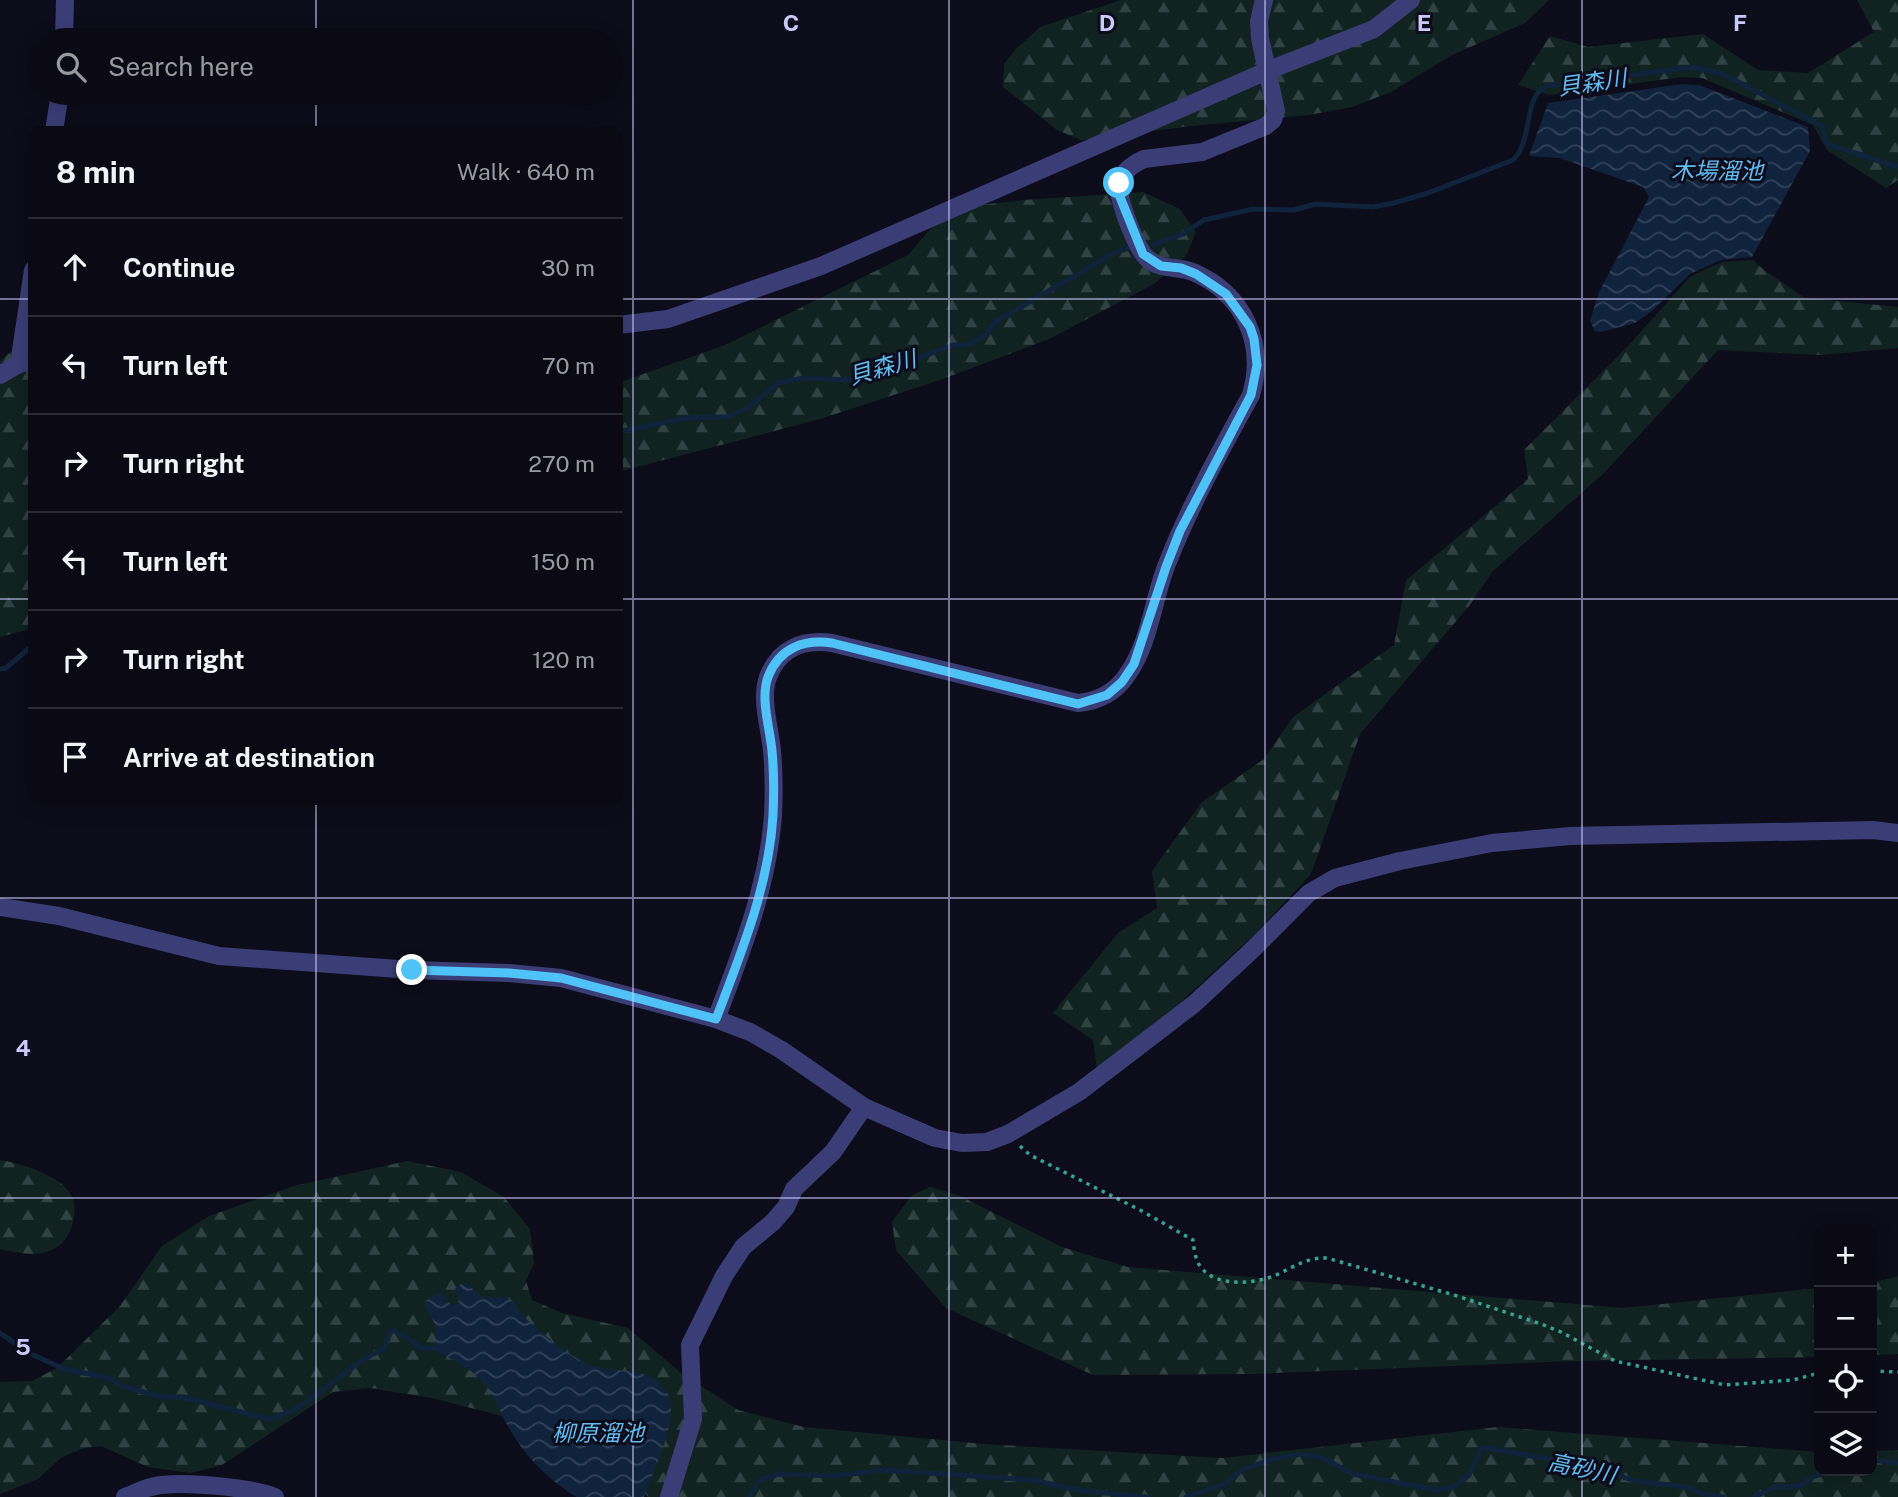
<!DOCTYPE html>
<html lang="en">
<head>
<meta charset="utf-8">
<style>
	:root { --surface:#0a0914; --page:#13121d; --text:#f1f3f6; --muted:#999aa0; --line:#2a2a34 }
	body { margin:0; font-family:"Public Sans","Noto Sans JP",sans-serif; background:var(--page); color:var(--text) }
	.controls { position:absolute; right:21px; bottom:21px; display:grid; overflow:hidden; border-radius:14px; box-shadow:0 4px 18px #0003 }
	.controls button { width:63px; height:63px; display:grid; place-items:center; padding:0; border:0; border-bottom:2px solid var(--line); background:var(--surface); color:var(--text); font:35px sans-serif }
	.stop { position:absolute; width:21px; height:21px; margin:-16px; border:5px solid #4fc3f7; border-radius:50%; background:#fff }
	.stop.end { background:#4fc3f7; border-color:#fff; box-shadow:0 2px 7px #0008 }
	.list { margin:0; padding:0; list-style:none }
	h2 { display:flex; justify-content:space-between; align-items:center; height:91px; margin:0; padding:0 28px; font-size:30px }
	h2 small { font-size:23px; font-weight:400; color:var(--muted) }
	.list li { display:grid; grid-template-columns:46px 1fr auto; gap:21px; align-items:center; box-sizing:border-box; height:98px; padding:0 28px; border-top:2px solid var(--line) }
	.list b { display:block; font-size:26px; white-space:nowrap }
	.list em { font-size:23px; font-style:normal; color:var(--muted) }
	.icon { flex:none; width:38px; height:38px; fill:none; stroke:currentColor; stroke-width:2; stroke-linecap:round; stroke-linejoin:round }
	.map { position:relative; flex:none; width:1898px; height:1497px; overflow:hidden }
	.search { position:absolute; background:var(--surface); box-shadow:0 4px 18px #0003; left:28px; top:28px; width:595px; height:77px; display:flex; align-items:center; gap:18px; box-sizing:border-box; padding:0 24px; border-radius:38px; color:var(--muted); font-size:26px }
	.panel { position:absolute; background:var(--surface); box-shadow:0 4px 18px #0003; left:28px; top:126px; width:595px; height:679px; border-radius:14px }
	.map>svg:first-child { display:block }
</style>
</head>
<body>
<div class="map">
<svg width="1898" height="1497" viewBox="0 0 1898 1497">
	<defs>
		<pattern id="forest-firs" width="22" height="20" patternUnits="userSpaceOnUse" patternTransform="scale(1.75)"><rect width="22" height="20" fill="#102321"/><path d="M5 1l3.5 6h-7zM16 11l3.5 6h-7z" fill="#314242"/></pattern>
		<pattern id="water-waves" width="16" height="10" patternUnits="userSpaceOnUse" patternTransform="scale(1.75)"><rect width="16" height="10" fill="#0f243c"/><path d="M0 5q4-4 8 0t8 0" fill="none" stroke="#314259"/></pattern>
	</defs>
	<rect width="100%" height="100%" fill="#0d0c1a"/>
	<g fill="url(#forest-firs)">
		<polygon points="1121,0 1549,0 1525,23 1452,55 1391,92 1352,107 1309,115 1191,126 1081,140 1057,130 1003,87 1004,64 1016,49 1040,27"/>
		<polygon points="1857,0 1898,0 1898,180 1886,188 1827,150 1813,125 1702,78 1682,77 1549,95 1518,85 1550,36 1588,47 1703,34 1758,70 1808,73 1874,32"/>
		<polygon points="1143,192 1180,209 1196,232 1186,256 1154,284 1049,339 940,380 820,419 618,472 618,383 725,345 908,255 933,226 962,207 1024,200"/>
		<polygon points="1753,260 1764,270 1805,298 1898,307 1898,348 1821,355 1718,350 1604,473 1493,571 1469,606 1360,734 1311,874 1256,933 1176,1006 1097,1069 1093,1040 1053,1013 1118,933 1157,908 1152,871 1202,802 1264,759 1293,717 1394,645 1406,580 1528,479 1524,450 1629,345 1691,276 1722,262"/>
		<polygon points="13,350 33,354 33,628 0,637 0,361"/>
		<path d="M 0,1160 C 20,1163 61,1175 71,1195 C 76,1204 75,1216 72,1226 C 60,1260 29,1256 0,1249 Z"/>
		<polygon points="407,1161 461,1172 504,1197 530,1229 534,1263 526,1281 532,1300 562,1313 628,1328 681,1373 738,1410 804,1427 984,1444 1222,1458 1498,1427 1819,1452 1819,1471 1872,1471 1872,1451 1898,1450 1898,1497 648,1497 639,1487 537,1425 432,1398 370,1388 333,1392 222,1465 190,1473 148,1467 101,1446 84,1448 62,1457 38,1479 0,1494 0,1382 32,1381 57,1368 120,1306 162,1246 209,1216 294,1186"/>
		<polygon points="930,1187 958,1195 1062,1247 1128,1267 1623,1308 1819,1288 1819,1357 1575,1361 1254,1374 1093,1375 946,1308 896,1250 892,1222 912,1195"/>
		<polygon points="1898,1276 1898,1354 1872,1355 1872,1283"/>
	</g>
	<g fill="url(#water-waves)">
		<polygon points="1683,84 1699,85 1808,127 1810,151 1752,257 1721,260 1690,274 1652,311 1635,323 1601,332 1595,331 1590,321 1599,292 1649,197 1643,187 1560,158 1529,156 1548,103"/>
		<path d="M 465,1283 L 486,1299 C 494,1297 505,1296 512,1301 C 517,1305 520,1314 525,1318 C 542,1333 562,1350 581,1361 C 608,1378 650,1360 668,1394 C 680,1418 653,1472 644,1497 L 577,1497 C 546,1479 523,1454 506,1423 C 499,1409 492,1392 481,1380 C 469,1367 452,1360 436,1351 C 433,1342 437,1334 435,1325 C 433,1317 426,1311 424,1302 L 439,1292 L 448,1302 L 453,1305 L 458,1303 L 459,1295 L 455,1289 L 458,1285 Z"/>
	</g>
	<g fill="none" stroke-linecap="round" stroke-linejoin="round">
		<g stroke="#0f243c" stroke-width="5">
			<path d="M 1153,245 L 1183,234 L 1204,220 L 1253,209 L 1294,210 L 1316,204 L 1373,207 L 1394,203 L 1428,193 L 1513,160 C 1534,141 1522,96 1547,86 L 1692,67 L 1723,74 L 1822,126 L 1827,144 L 1898,167"/>
			<polyline points="618,432 685,418 728,417 749,407 778,383 803,378 848,380 895,367 953,345 968,345 987,334 995,322 1112,254 1128,248"/>
			<polyline points="0,669 6,668 33,645"/>
			<path d="M 0,1333 L 29,1353 L 64,1369 L 109,1378 L 122,1386 L 162,1397 L 182,1397 L 269,1419 C 313,1409 342,1366 384,1349 L 390,1333 L 394,1330 L 422,1348 L 440,1349"/>
			<polyline points="1872,1460 1898,1463"/>
			<polyline points="749,1497 760,1480 779,1474 836,1476 883,1470 1032,1480 1084,1491 1148,1497"/>
			<polyline points="1186,1497 1225,1484 1242,1470 1269,1460 1301,1454 1323,1458 1353,1474 1436,1490 1454,1487 1469,1475 1482,1447 1597,1468 1635,1481 1688,1487 1703,1494 1723,1497"/>
			<polyline points="1754,1497 1775,1487 1800,1486 1812,1477 1832,1471"/>
		</g>
		<g stroke="#35a391" stroke-width="3.5" stroke-dasharray="3.5 5" stroke-linecap="butt">
			<path d="M 1020,1146 L 1030,1155 L 1140,1210 L 1193,1240 C 1194,1248 1195,1259 1200,1266 C 1215,1288 1255,1284 1276,1275 C 1294,1267 1307,1257 1327,1258 L 1454,1295 L 1541,1324 L 1561,1332 L 1615,1361 L 1725,1385 L 1793,1380 L 1819,1373"/>
			<polyline points="1872,1371 1898,1372"/>
		</g>
		<g stroke="#3b3e76" stroke-width="18">
			<polyline points="64,40 65,0"/>
			<polyline points="54,131 60,93"/>
			<polyline points="618,325 668,319 821,266 1269,70 1374,29 1411,0"/>
			<polyline points="19,364 33,270"/>
			<polyline points="0,375 19,364 33,361"/>
			<polyline points="0,907 59,916 219,956 412,970 509,973 561,978 716,1019 750,1032 780,1049 864,1107 935,1138 962,1143 987,1142 1008,1134 1079,1092 1194,1004 1250,952 1309,893 1335,878 1400,861 1492,843 1570,836 1873,830 1898,833"/>
			<path d="M 716,1019 C 741,953 768,886 773,815 C 774,793 774,772 772,751 C 770,728 760,699 768,677 C 779,648 804,639 832,643 L 1078,703 C 1099,701 1115,693 1127,675 C 1150,643 1153,599 1167,564 C 1190,505 1221,450 1251,395 C 1266,343 1244,294 1193,272 C 1178,266 1160,270 1148,259 C 1136,249 1118,200 1119,185 C 1121,172 1133,164 1144,159 L 1202,152 L 1266,126 L 1273,120 L 1276,111 L 1260,38 L 1259,21 L 1264,0"/>
			<path d="M 125,1497 C 133,1494 142,1489 151,1487 C 177,1480 250,1487 275,1497"/>
			<polyline points="669,1497 693,1419 690,1345 724,1276 743,1247 773,1222 786,1207 794,1189 833,1152 864,1107"/>
		</g>
	</g>
	<g fill="none" stroke-linecap="round" stroke-linejoin="round">
		<path stroke="#4fc3f7" stroke-width="9" d="M 412,970 L 509,973 L 561,978 L 716,1019 C 741,953 769,886 773,815 C 774,793 774,772 772,751 C 770,728 760,699 768,677 C 779,648 804,639 832,643 L 1078,704 L 1107,695 L 1122,682 L 1134,664 L 1166,567 L 1180,531 L 1251,395 L 1257,365 L 1254,339 L 1250,327 L 1226,294 L 1196,274 L 1181,268 L 1161,266 L 1143,254 L 1120,197 L 1119,183"/>
	</g>
	<path fill="none" stroke="#cac9fb" stroke-width="2" stroke-opacity="0.55" d="M 316,0 L 316,40M 633,0 L 633,1497M 949,0 L 949,1497M 1265,0 L 1265,1497M 1582,0 L 1582,1497M 316,93 L 316,131M 0,299 L 33,299M 618,299 L 1898,299M 0,599 L 33,599M 618,599 L 1898,599M 316,800 L 316,1497M 0,898 L 1898,898M 0,1198 L 1898,1198"/>
	<g text-anchor="middle" dominant-baseline="central" stroke-width="6" stroke-linejoin="round" paint-order="stroke">
		<g font-size="23" font-style="italic" fill="#60bdf2" stroke="#0d0c1a">
			<text transform="translate(1592 82) rotate(-8)">貝森川</text>
			<text x="1717" y="170">木場溜池</text>
			<text transform="translate(882 367) rotate(-16)">貝森川</text>
			<text x="598" y="1432">柳原溜池</text>
			<text transform="translate(1582 1468) rotate(12)">高砂川</text>
		</g>
	</g>
	<g font-size="23" text-anchor="middle" font-weight="bold" fill="#cac9fb" stroke="#0d0c1a" stroke-width="6" stroke-linejoin="round" paint-order="stroke">
		<text x="791" y="31">C</text>
		<text x="1107" y="31">D</text>
		<text x="1424" y="31">E</text>
		<text x="1740" y="31">F</text>
		<text x="23" y="1056">4</text>
		<text x="23" y="1355">5</text>
	</g>
</svg>
<div class="controls">
<button>+</button>
<button>−</button>
<button><svg class="icon" aria-label="locate" viewBox="0 0 24 24"><circle cx="12" cy="12" r="6"/><path d="M12 2v4M12 18v4M2 12h4M18 12h4"/></svg></button>
<button><svg class="icon" aria-label="layers" viewBox="0 0 24 24"><path d="M12 4l9 5-9 5-9-5zM3 14l9 5 9-5"/></svg></button>
</div>
<div class="stop" style="left:1119px;top:183px"></div>
<div class="stop end" style="left:412px;top:970px"></div>
<div class="search"><svg class="icon" aria-label="search" viewBox="0 0 24 24"><circle cx="10" cy="10" r="6"/><path d="M15 15l6 6"/></svg>Search here</div>
<section class="panel">
<h2>8 min<small>Walk · 640 m</small></h2>
<ul class="list">
<li><svg class="icon" aria-label="ahead" viewBox="0 0 24 24"><path d="M12 20V5M6 11l6-6 6 6"/></svg><div><b>Continue</b></div><em>30 m</em></li>
<li><svg class="icon" aria-label="left" viewBox="0 0 24 24"><path d="M17 20v-9H6M10 6l-5 5 5 5"/></svg><div><b>Turn left</b></div><em>70 m</em></li>
<li><svg class="icon" aria-label="right" viewBox="0 0 24 24"><path d="M7 20v-9h11M14 6l5 5-5 5"/></svg><div><b>Turn right</b></div><em>270 m</em></li>
<li><svg class="icon" aria-label="left" viewBox="0 0 24 24"><path d="M17 20v-9H6M10 6l-5 5 5 5"/></svg><div><b>Turn left</b></div><em>150 m</em></li>
<li><svg class="icon" aria-label="right" viewBox="0 0 24 24"><path d="M7 20v-9h11M14 6l5 5-5 5"/></svg><div><b>Turn right</b></div><em>120 m</em></li>
<li><svg class="icon" aria-label="arrive" viewBox="0 0 24 24"><path d="M6 21V4h12l-3 4 3 4H6"/></svg><div><b>Arrive at destination</b></div></li>
</ul>
</section>
</div>
</body>
</html>
